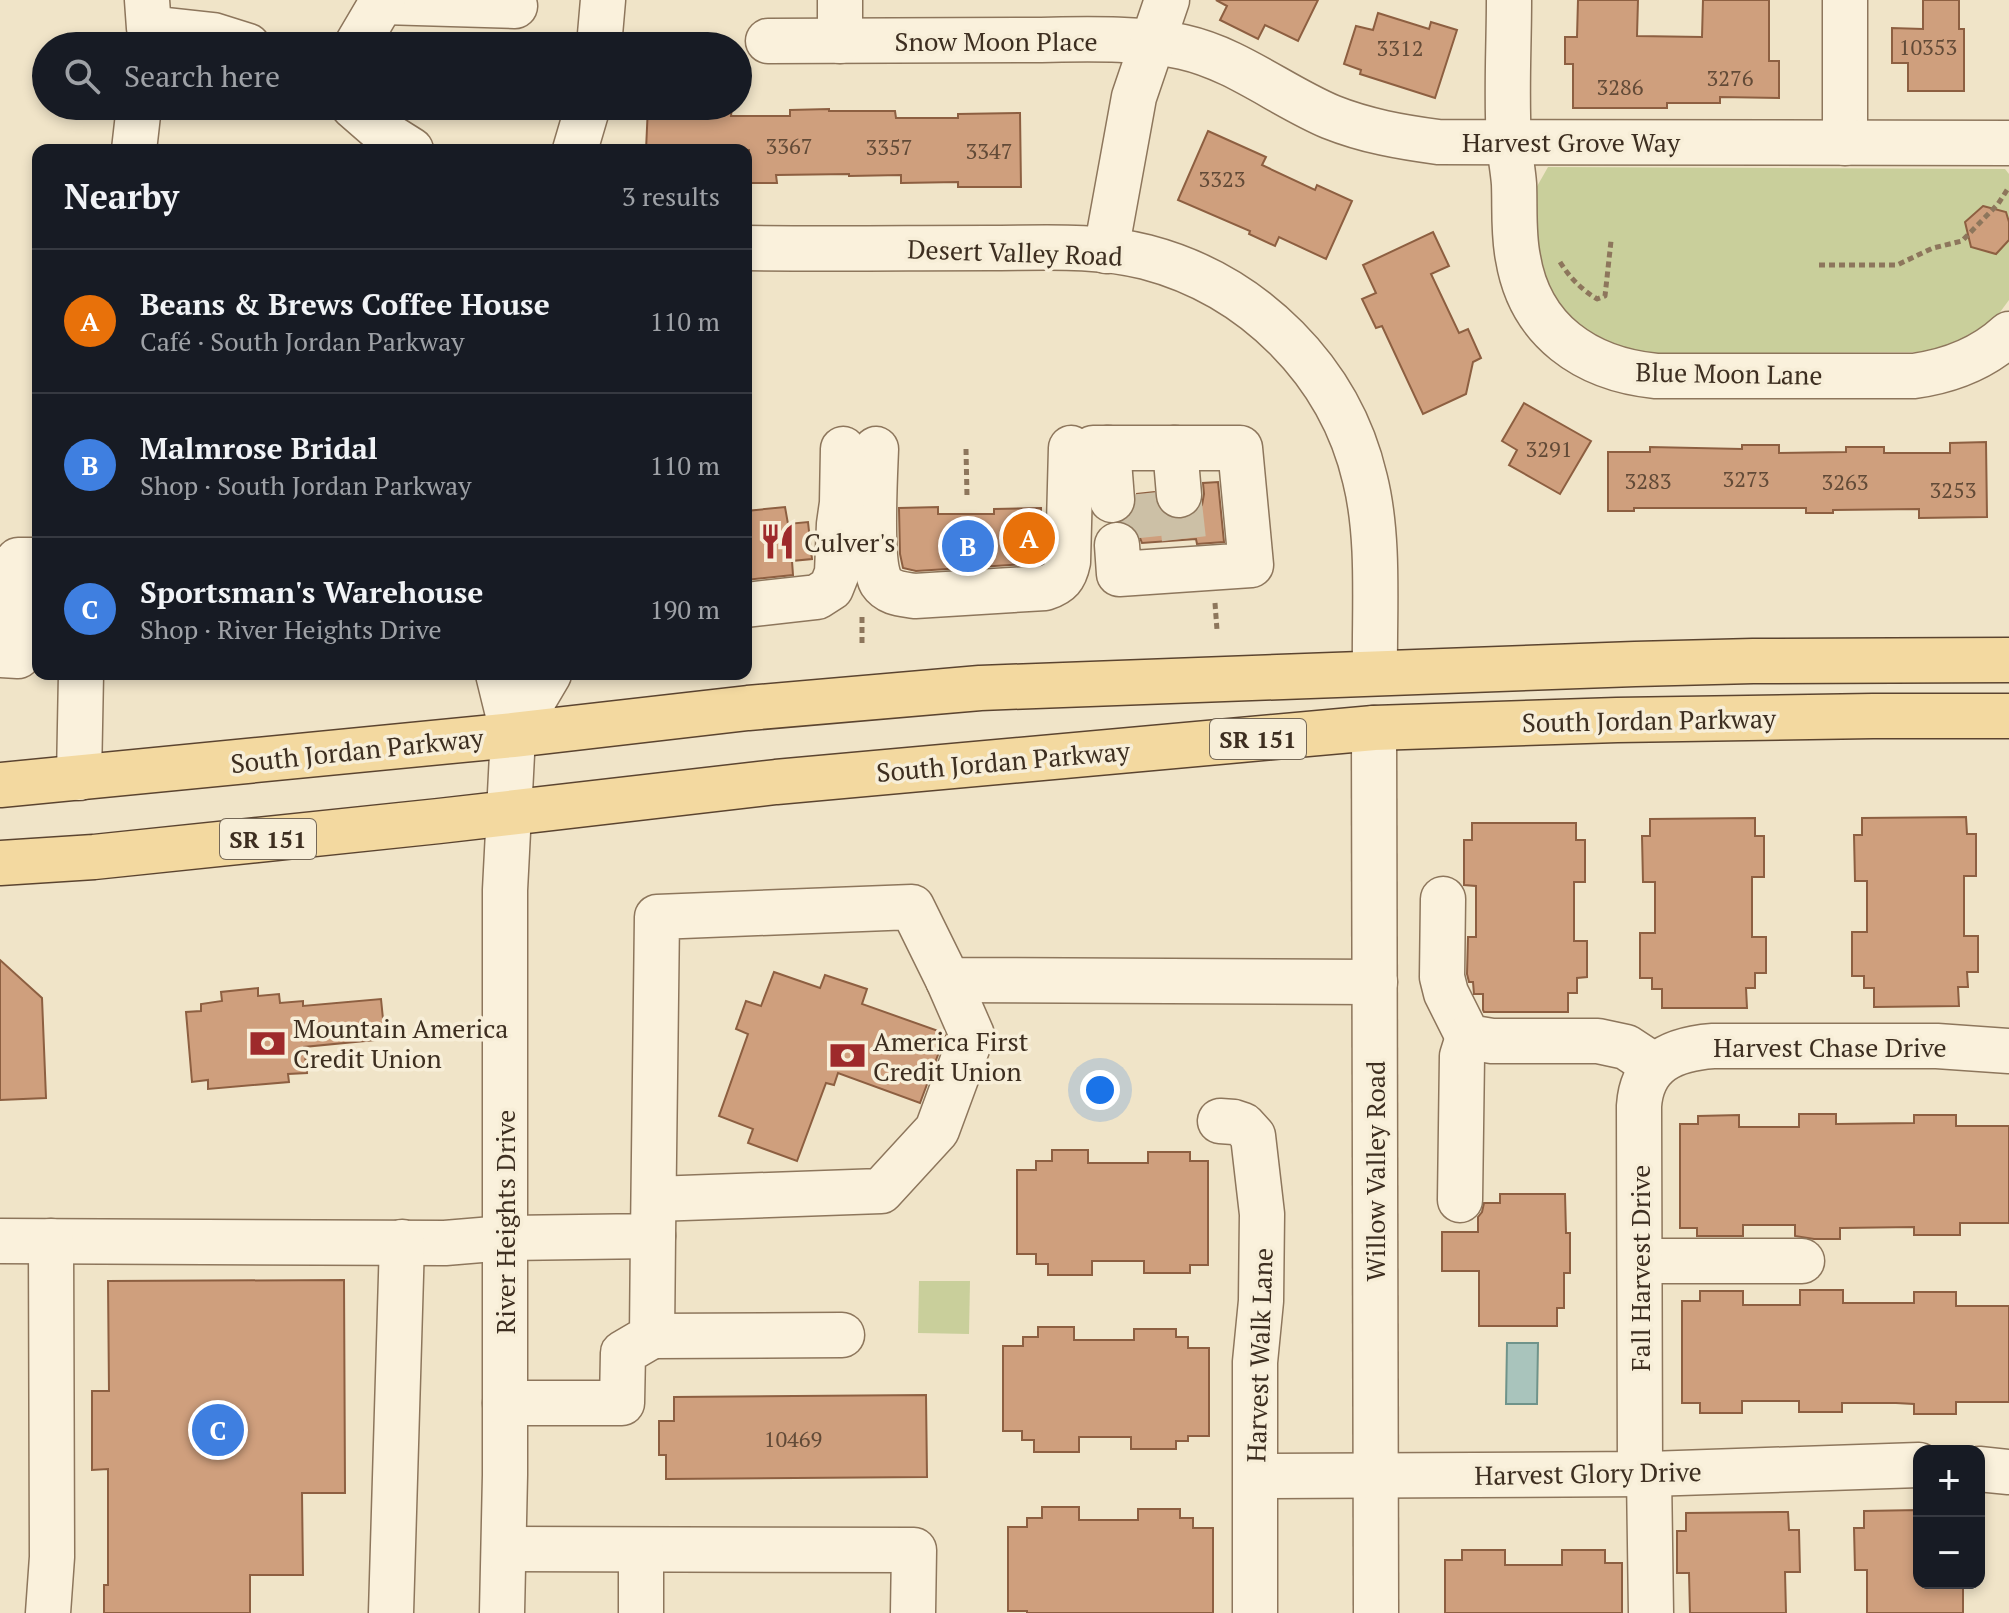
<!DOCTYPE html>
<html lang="en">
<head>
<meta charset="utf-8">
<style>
	:root { --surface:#171b24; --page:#20242c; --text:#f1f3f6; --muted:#9ea1a6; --line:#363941; --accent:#cc999b }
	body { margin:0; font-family:"PT Serif",serif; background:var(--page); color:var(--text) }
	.controls { position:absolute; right:24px; bottom:24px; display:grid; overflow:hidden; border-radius:16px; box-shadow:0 4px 12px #0003 }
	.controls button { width:72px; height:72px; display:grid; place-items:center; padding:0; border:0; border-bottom:2px solid var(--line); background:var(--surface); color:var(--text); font:40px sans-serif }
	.you { position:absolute; left:1100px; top:1090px; width:28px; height:28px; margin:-20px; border:6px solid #fff; border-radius:50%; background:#1a73e8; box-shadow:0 0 0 12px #1a73e833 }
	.badge { display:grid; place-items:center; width:52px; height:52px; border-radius:50%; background:var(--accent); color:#fff; font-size:26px; font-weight:700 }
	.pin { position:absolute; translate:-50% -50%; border:4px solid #fff; box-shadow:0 2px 8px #0006 }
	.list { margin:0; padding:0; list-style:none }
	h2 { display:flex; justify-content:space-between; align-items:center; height:104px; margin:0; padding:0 32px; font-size:34px }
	h2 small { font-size:26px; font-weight:400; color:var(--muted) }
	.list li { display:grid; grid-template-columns:52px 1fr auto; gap:24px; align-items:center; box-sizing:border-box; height:144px; padding:0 32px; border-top:2px solid var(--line) }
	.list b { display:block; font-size:30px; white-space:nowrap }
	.list p { margin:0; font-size:26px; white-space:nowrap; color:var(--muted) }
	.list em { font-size:26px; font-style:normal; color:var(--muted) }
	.icon { flex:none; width:44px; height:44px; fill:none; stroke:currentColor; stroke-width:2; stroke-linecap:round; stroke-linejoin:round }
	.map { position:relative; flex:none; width:2009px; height:1613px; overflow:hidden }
	.search { position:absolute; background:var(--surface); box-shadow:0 4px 12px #0003; left:32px; top:32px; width:720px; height:88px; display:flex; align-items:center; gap:20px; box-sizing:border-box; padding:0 28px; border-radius:44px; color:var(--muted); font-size:30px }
	.panel { position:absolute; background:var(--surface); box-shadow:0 4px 12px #0003; left:32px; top:144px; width:720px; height:536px; border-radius:16px }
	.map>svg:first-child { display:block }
</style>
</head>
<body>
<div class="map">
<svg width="2009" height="1613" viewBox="0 0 2009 1613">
	<rect width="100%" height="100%" fill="#f0e4c8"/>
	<g fill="#c9cf9b">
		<polygon points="1548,167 2005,169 2009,174 2009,300 1992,323 1935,352 1646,354 1585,335 1555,300 1538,259 1535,190"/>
		<polygon points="919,1281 970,1281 969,1334 918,1333"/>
	</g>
	<polygon fill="#a9c4bc" stroke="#6f938a" stroke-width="2" points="1507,1343 1538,1343 1537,1404 1506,1404"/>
	<g fill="#cf9f7d" stroke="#8d5f41" stroke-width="2">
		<polygon points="1216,0 1318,0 1298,41 1265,25 1258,39 1220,20 1227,6"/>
		<polygon points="1578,0 1638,0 1637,36 1702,37 1703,0 1769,0 1769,61 1779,61 1779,98 1720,97 1720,103 1667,103 1667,108 1573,108 1573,64 1565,64 1565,37 1577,37"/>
		<polygon points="1923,0 1959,0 1959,29 1964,29 1964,91 1908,91 1908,63 1892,63 1892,28 1923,29"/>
		<polygon points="1378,13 1429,29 1431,22 1457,30 1435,98 1360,74 1361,70 1344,64 1356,26 1373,30"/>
		<polygon points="648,106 732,106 731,116 790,116 790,110 829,109 829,111 895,111 896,118 958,118 958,114 1020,113 1021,187 958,187 958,182 901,183 901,175 849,176 849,174 776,175 777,183 750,183 749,150 646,150"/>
		<polygon points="1208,131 1266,157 1262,165 1315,190 1317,185 1352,201 1326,259 1279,237 1275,246 1249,234 1250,231 1178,200"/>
		<polygon points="1983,206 2006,212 2009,222 2009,240 1996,254 1971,247 1965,222"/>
		<polygon points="1433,232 1449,266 1431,274 1459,333 1468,329 1481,358 1473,362 1466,394 1423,414 1382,326 1376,328 1362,299 1376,293 1363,265"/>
		<polygon points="1524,403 1591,441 1560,494 1509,465 1517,450 1502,441"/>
		<polygon points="1986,442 1987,517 1919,518 1919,509 1833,510 1833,513 1806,513 1806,508 1634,508 1634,511 1608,511 1608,452 1650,452 1650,447 1742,449 1742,445 1779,445 1779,453 1846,452 1846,447 1884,447 1884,453 1950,453 1950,443"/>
		<polygon points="1218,482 1224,542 1197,544 1196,539 1142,543 1137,530 1129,523 1124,522 1135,510 1137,494 1154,492 1158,509 1169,518 1180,520 1193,516 1202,505 1204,494 1203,483"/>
		<polygon points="785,507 788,524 808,522 812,559 792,561 793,575 746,580 746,511"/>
		<polygon points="938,507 938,514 994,514 994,509 1041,508 1041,526 1044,526 1041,563 916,571 903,568 900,554 899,508"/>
		<polygon points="1966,817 1967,834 1976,834 1976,876 1964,876 1964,936 1978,936 1978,972 1967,972 1968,987 1958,987 1959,1006 1874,1007 1874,988 1864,988 1864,976 1852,976 1852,932 1867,932 1867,881 1855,881 1854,835 1862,835 1862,818"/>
		<polygon points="1755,818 1755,836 1764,836 1764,877 1752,877 1752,937 1766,937 1766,973 1755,973 1755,988 1746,988 1747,1008 1662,1008 1662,989 1652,989 1652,978 1640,978 1640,933 1655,933 1655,882 1643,882 1642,836 1650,836 1650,819"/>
		<polygon points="1472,823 1576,823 1576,840 1585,840 1585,882 1574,882 1574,941 1587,941 1587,977 1577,978 1577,993 1568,993 1568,1012 1484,1012 1483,1010 1483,994 1474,994 1473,982 1469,982 1467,974 1468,937 1476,937 1476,886 1464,885 1464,840 1472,840"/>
		<polygon points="0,960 42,998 46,1098 0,1100"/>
		<polygon points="774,972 820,988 825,975 867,989 862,1004 944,1033 945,1036 920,1103 838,1073 834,1085 826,1083 797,1161 748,1143 753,1129 719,1116 748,1034 736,1029 746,1001 761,1006"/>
		<polygon points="258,988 258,996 279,994 280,1003 303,1001 303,1006 381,999 385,1039 304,1047 307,1073 288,1074 289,1082 208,1089 208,1080 192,1082 186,1012 201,1011 201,1004 222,1001 221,992"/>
		<polygon points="1799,1114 1836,1114 1836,1124 1914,1123 1914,1115 1956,1115 1956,1126 2009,1126 2009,1223 1960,1223 1960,1235 1914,1235 1914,1227 1840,1228 1840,1239 1814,1239 1795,1236 1795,1225 1743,1225 1743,1236 1697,1236 1697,1228 1680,1228 1680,1124 1698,1124 1698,1116 1739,1115 1739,1127 1799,1127"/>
		<polygon points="1052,1150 1088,1150 1088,1163 1148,1163 1148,1152 1190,1152 1190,1161 1208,1161 1208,1265 1190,1265 1190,1273 1144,1273 1144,1261 1092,1261 1092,1275 1048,1275 1048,1264 1036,1264 1036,1254 1017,1254 1017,1170 1036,1170 1036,1161 1052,1161"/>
		<polygon points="1500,1194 1565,1194 1566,1233 1570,1233 1570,1273 1564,1273 1564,1308 1557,1308 1557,1326 1479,1326 1479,1271 1442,1271 1442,1232 1478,1232 1478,1217 1482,1212 1484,1203 1500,1203"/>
		<polygon points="344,1280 345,1493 302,1493 303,1575 250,1575 250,1613 104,1613 104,1585 108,1585 108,1469 92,1470 92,1391 109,1391 108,1281"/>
		<polygon points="1800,1290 1843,1290 1843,1303 1914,1303 1914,1292 1956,1292 1956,1306 2009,1306 2009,1402 1956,1402 1956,1414 1914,1414 1914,1404 1896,1403 1842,1403 1842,1412 1799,1412 1799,1401 1742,1401 1742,1413 1700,1413 1700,1403 1682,1403 1682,1301 1700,1301 1700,1291 1743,1291 1743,1305 1800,1305"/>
		<polygon points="1038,1327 1074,1327 1074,1340 1134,1340 1134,1329 1176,1329 1176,1337 1188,1337 1188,1348 1209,1348 1209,1436 1188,1436 1188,1441 1176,1441 1176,1449 1131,1449 1131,1437 1079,1437 1079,1452 1034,1452 1034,1440 1022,1440 1022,1431 1003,1431 1003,1346 1023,1346 1023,1337 1038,1337"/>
		<polygon points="926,1395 927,1477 666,1479 666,1455 659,1455 659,1421 674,1421 674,1397"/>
		<polygon points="1042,1507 1079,1507 1079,1520 1138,1520 1138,1509 1180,1509 1180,1518 1193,1518 1193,1528 1213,1528 1213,1613 1027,1613 1027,1611 1008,1611 1008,1527 1027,1527 1027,1518 1042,1518"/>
		<polygon points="1919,1510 1919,1583 1963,1583 1963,1613 1867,1613 1867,1570 1855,1570 1854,1528 1864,1528 1864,1511"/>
		<polygon points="1788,1512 1789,1530 1799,1530 1800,1572 1785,1572 1786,1613 1690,1613 1689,1573 1677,1573 1677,1531 1686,1531 1686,1513"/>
		<polygon points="1462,1550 1505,1550 1505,1565 1562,1565 1562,1550 1605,1550 1605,1563 1622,1563 1622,1613 1445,1613 1445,1560 1462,1560"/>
	</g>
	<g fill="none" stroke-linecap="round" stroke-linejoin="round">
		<g stroke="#ccc0a6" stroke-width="44" stroke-dasharray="44 22" stroke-linecap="butt">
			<polyline points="1138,494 1143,543"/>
			<polyline points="1179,495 1184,540"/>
		</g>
		<defs>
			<g id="minor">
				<polyline points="147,0 149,28 213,35 248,46"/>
				<path d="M 1509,0 C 1509,47 1506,95 1509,142 C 1510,156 1513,170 1514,184 C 1515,209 1513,234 1518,258 C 1530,331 1586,369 1656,376 L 1914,376 C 1950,371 1982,359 2009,334"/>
				<polyline points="1845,0 1845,143"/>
				<polyline points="383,2 515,6"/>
				<path d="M 768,41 C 852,41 935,40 1019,40 C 1070,40 1133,36 1183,47 C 1237,59 1281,96 1331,117 C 1366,131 1401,137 1438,142 L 2009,143"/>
				<polyline points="840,41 840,0"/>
				<polyline points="356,46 383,0"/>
				<polyline points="599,46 603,0"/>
				<polyline points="353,106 384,133 411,150"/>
				<polyline points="134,150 139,106"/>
				<polyline points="575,150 588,106"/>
				<path d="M 746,248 C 827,249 908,248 989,248 C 1040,248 1096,244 1146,257 C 1253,285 1340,371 1365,479 C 1380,539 1374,611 1375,672"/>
				<polyline points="1106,251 1134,97 1167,0"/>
				<polyline points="1093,448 1240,448 1251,565 1119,574 1117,545"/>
				<polyline points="1108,448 1112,500"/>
				<polyline points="1175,448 1179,495"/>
				<path d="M 876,449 C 875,476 870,562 881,582 C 889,594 903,594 915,596 L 1045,588 C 1060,583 1065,577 1068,562 L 1071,448"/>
				<polyline points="746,605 817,597 831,588 837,573 839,524 842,503 843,449"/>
				<polyline points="0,655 18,656 18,560 38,560"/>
				<polyline points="498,674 513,735 505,890 505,1475 502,1613"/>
				<polyline points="1374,728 1376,1613"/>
				<polyline points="513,735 549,674"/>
				<polyline points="79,778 81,674"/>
				<polyline points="1443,899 1442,977 1446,993 1468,1037 1492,1041 1598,1041 1626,1047 1655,1066"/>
				<polyline points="1220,1121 1234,1122 1243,1125 1253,1136 1262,1214 1261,1301 1255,1362 1255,1613"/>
				<polyline points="654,1199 881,1191 937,1130 972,1035 948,980"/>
				<polyline points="1460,1200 1462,1056 1468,1037"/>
				<polyline points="0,1241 445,1243 505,1238 653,1236 657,917 912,907 948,980 1375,982"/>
				<polyline points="1640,1261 1802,1261"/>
				<polyline points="652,1336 842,1335"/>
				<polyline points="505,1403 622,1403 623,1353 652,1336 653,1236"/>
				<polyline points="1979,1469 2009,1472"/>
				<path d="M 1640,1474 L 1639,1106 C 1642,1062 1673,1049 1713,1046 L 1937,1046 L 2009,1051"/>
				<polyline points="1649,1474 1651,1613"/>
				<polyline points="1256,1476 1649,1474 1919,1465"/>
				<polyline points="504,1549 914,1550 913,1613"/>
				<polyline points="48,1613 52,1557 51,1241"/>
				<polyline points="391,1613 402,1242"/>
				<polyline points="641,1613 641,1550"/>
			</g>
			<g id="major">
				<polyline points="0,785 513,735 748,708 980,688 1635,664 1753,661 2009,660"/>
				<polyline points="0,863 94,857 439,821 776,782 1374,728 1617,720 1873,716 2009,716"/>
			</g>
		</defs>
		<use href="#minor" stroke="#8d765c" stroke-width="47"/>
		<use href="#major" stroke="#5b4430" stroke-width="47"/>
		<g stroke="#8d765c" stroke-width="5" stroke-dasharray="6 4" stroke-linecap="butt">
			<path d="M 1560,262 C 1570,278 1581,289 1597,299 L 1605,296 L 1611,241"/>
			<polyline points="1819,265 1897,265 1933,248 1962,241 1998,204 2009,187"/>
			<polyline points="966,449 967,497"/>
			<polyline points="1215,603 1217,630"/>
			<polyline points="862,617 862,644"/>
		</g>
		<use href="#minor" stroke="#faf1dc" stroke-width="44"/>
		<use href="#major" stroke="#f3d9a0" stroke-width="44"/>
	</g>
	<defs>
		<symbol id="restaurant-bare" viewBox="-9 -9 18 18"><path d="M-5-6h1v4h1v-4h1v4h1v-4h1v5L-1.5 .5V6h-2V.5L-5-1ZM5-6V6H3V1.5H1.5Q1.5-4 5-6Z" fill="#9e2a2b" stroke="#f7eed8" stroke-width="2.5" paint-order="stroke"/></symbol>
		<symbol id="bank-bare" viewBox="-9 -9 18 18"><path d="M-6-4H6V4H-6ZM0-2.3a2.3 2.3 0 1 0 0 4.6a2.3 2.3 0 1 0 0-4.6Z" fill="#9e2a2b" stroke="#f7eed8" stroke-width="2.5" paint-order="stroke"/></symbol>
	</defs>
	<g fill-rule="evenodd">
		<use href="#restaurant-bare" x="752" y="516" width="51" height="51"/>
		<use href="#bank-bare" x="242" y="1018" width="51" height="51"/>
		<use href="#bank-bare" x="822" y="1030" width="51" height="51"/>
	</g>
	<g text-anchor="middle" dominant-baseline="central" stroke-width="7" stroke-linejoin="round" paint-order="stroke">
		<g font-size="22" fill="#624a37">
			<text x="1928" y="46">10353</text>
			<text x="1400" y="47">3312</text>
			<text x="1730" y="77">3276</text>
			<text x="1620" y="86">3286</text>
			<text x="789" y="145">3367</text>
			<text x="889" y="146">3357</text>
			<text x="989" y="150">3347</text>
			<text x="1222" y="178">3323</text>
			<text x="1549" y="448">3291</text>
			<text x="1746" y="478">3273</text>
			<text x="1648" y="480">3283</text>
			<text x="1845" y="481">3263</text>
			<text x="1953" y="489">3253</text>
			<text x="793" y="1438">10469</text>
		</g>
		<g fill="#f7eed8" stroke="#756857" stroke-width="2">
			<rect x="1210" y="719" width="96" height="40" rx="6"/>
			<rect x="220" y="819" width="96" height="40" rx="6"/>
		</g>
		<g font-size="24" font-weight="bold" fill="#3d2e20">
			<text x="1258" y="739">SR 151</text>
			<text x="268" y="839">SR 151</text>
		</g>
		<g font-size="26" fill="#3d2e20" stroke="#f7eed8">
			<text x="996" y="41">Snow Moon Place</text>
			<text x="1571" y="142">Harvest Grove Way</text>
			<text transform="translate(1015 252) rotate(2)">Desert Valley Road</text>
			<text transform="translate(1729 373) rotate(1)">Blue Moon Lane</text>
			<text transform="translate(1649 720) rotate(-1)">South Jordan Parkway</text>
			<text transform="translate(357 750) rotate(-6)">South Jordan Parkway</text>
			<text transform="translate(1003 761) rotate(-5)">South Jordan Parkway</text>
			<text x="1830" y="1047">Harvest Chase Drive</text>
			<text transform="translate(1375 1171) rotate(-90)">Willow Valley Road</text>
			<text transform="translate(505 1222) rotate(-90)">River Heights Drive</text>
			<text transform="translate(1640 1268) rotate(-90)">Fall Harvest Drive</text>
			<text transform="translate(1259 1355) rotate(-88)">Harvest Walk Lane</text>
			<text transform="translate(1588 1473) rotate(-1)">Harvest Glory Drive</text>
		</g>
		<g font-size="26" fill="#3d2e20" stroke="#f7eed8" text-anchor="start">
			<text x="804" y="542">Culver's</text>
			<text x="293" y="1028">Mountain America<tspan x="293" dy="30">Credit Union</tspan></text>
			<text x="873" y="1041">America First<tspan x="873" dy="30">Credit Union</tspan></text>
		</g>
	</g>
</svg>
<div class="controls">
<button>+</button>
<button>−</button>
</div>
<div class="you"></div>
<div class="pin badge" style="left:1029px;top:538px;background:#e8710a">A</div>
<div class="pin badge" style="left:968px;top:546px;background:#3f7fe0">B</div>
<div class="pin badge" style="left:218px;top:1430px;background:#3f7fe0">C</div>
<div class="search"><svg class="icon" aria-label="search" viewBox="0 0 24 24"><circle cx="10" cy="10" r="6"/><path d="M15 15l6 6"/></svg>Search here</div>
<section class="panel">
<h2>Nearby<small>3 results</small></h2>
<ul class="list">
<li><span class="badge" style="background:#e8710a">A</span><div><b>Beans &amp; Brews Coffee House</b><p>Café · South Jordan Parkway</p></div><em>110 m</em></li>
<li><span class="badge" style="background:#3f7fe0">B</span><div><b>Malmrose Bridal</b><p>Shop · South Jordan Parkway</p></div><em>110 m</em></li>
<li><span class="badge" style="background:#3f7fe0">C</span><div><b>Sportsman's Warehouse</b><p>Shop · River Heights Drive</p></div><em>190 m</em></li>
</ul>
</section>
</div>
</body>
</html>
